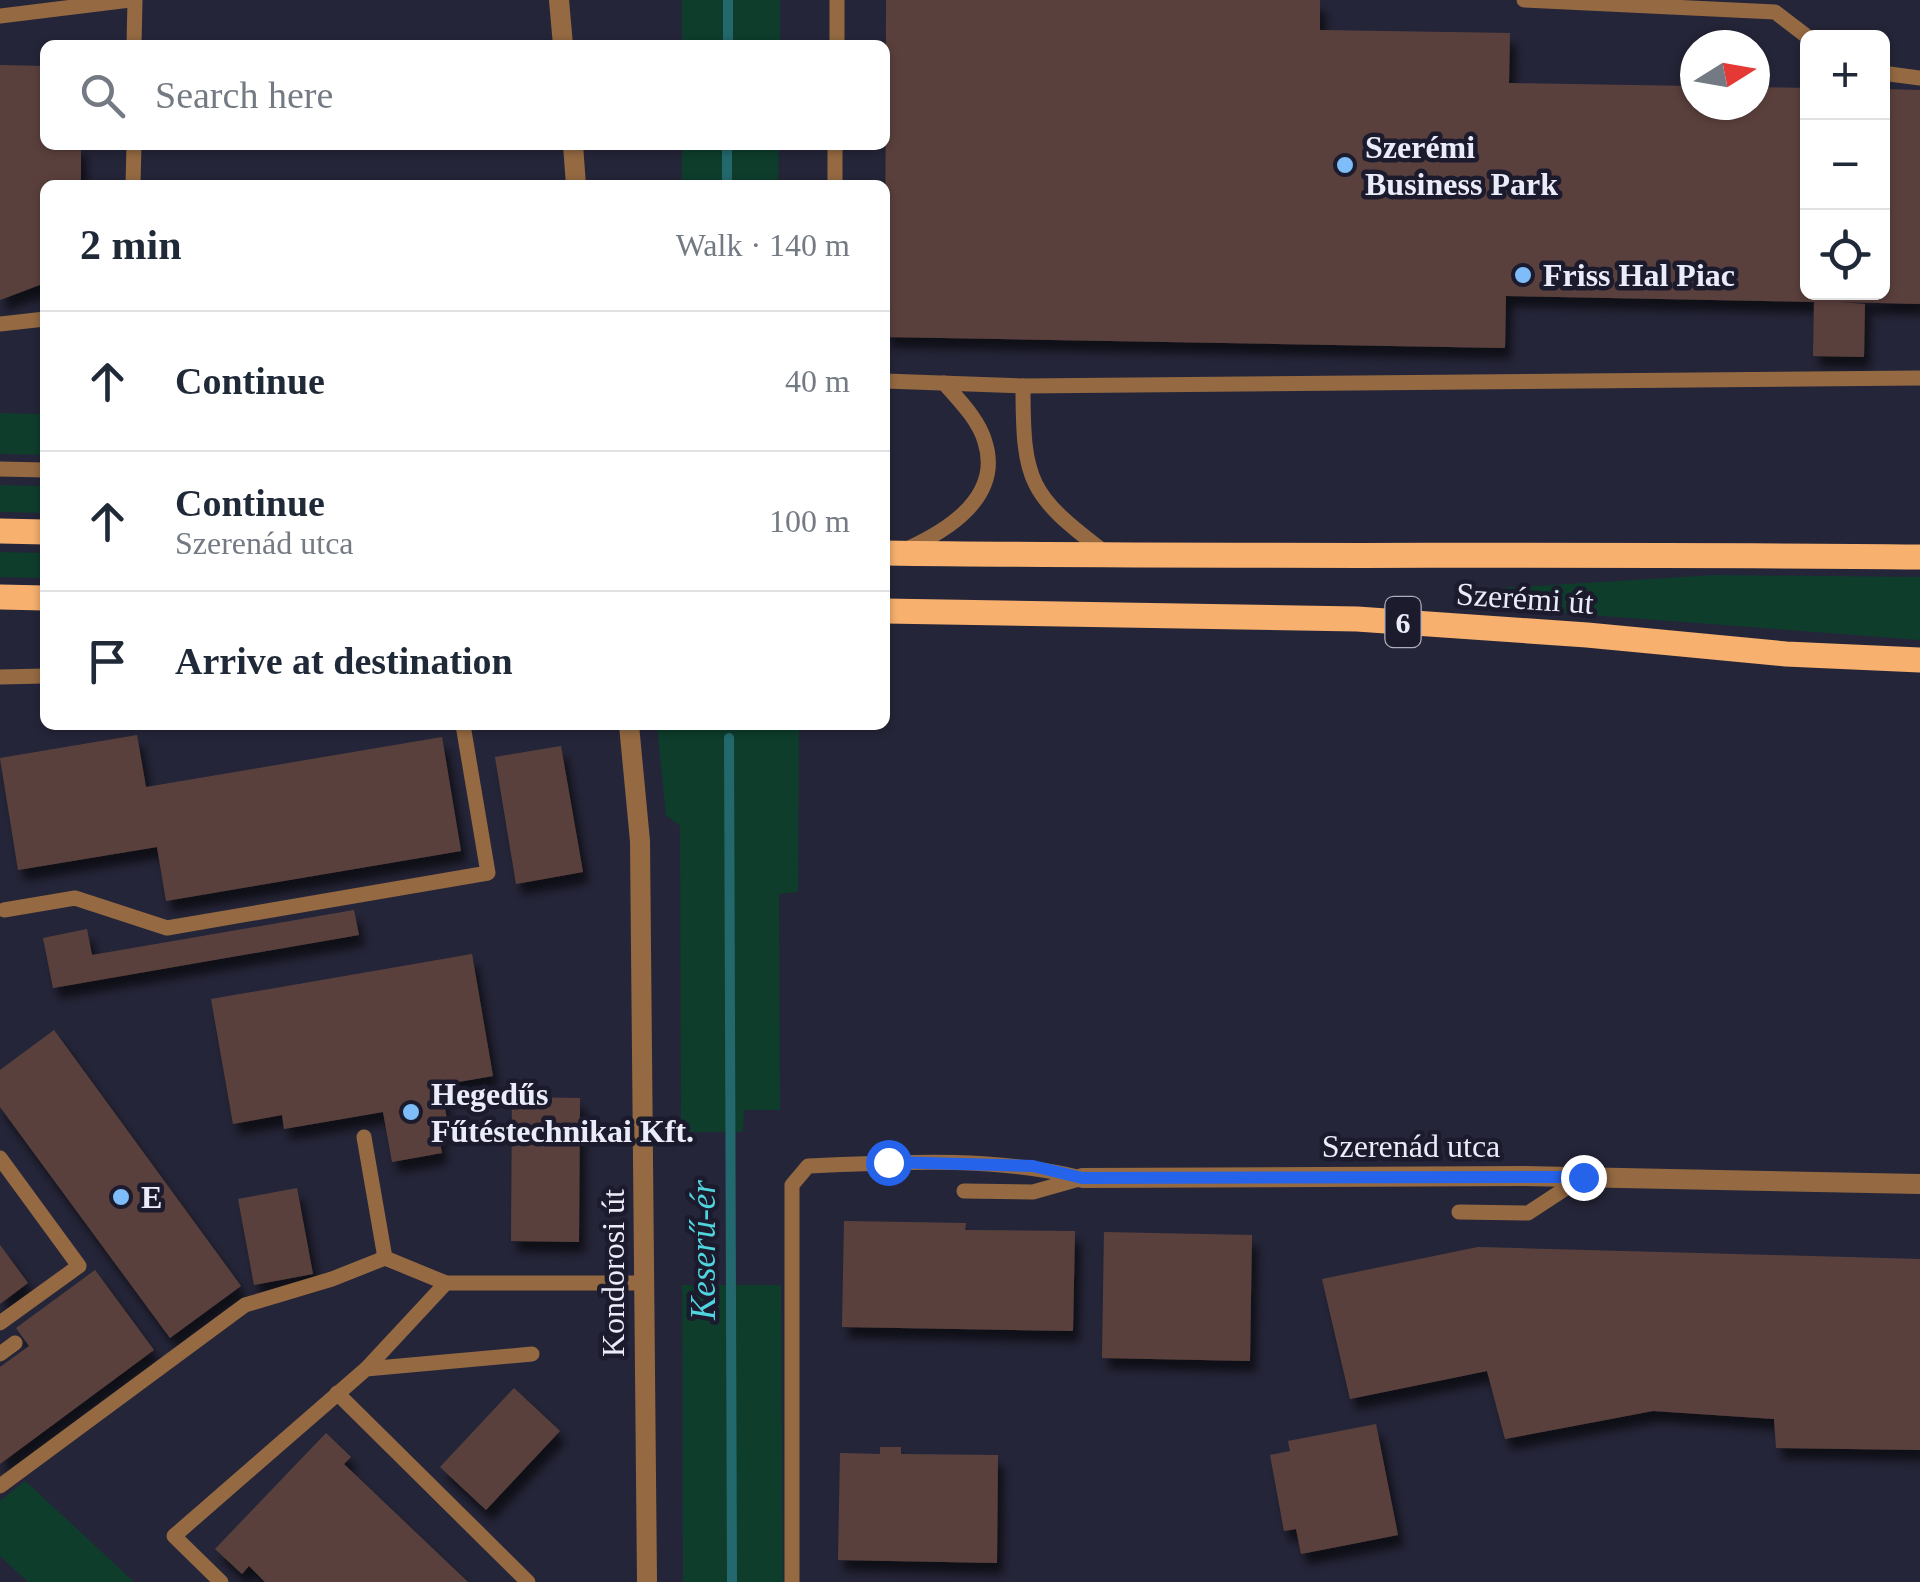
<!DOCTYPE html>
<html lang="en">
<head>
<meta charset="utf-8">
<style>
	:root { --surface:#fff; --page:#f2f2f3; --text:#1f2937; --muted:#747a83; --line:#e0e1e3 }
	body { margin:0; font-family:Georgia,serif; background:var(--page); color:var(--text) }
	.controls { position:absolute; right:30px; top:30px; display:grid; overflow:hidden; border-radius:15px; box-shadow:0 2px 8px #0004 }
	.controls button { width:90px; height:90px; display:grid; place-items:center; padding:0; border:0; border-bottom:2px solid var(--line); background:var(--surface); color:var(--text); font:50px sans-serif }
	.compass { position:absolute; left:1680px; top:30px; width:90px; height:90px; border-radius:50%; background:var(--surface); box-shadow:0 2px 8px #0004; rotate:79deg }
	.stop { position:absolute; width:30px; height:30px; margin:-22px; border:8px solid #2563eb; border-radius:50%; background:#fff }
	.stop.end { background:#2563eb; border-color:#fff; box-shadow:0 2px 10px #0008 }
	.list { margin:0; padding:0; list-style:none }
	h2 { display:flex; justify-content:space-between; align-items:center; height:130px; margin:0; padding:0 40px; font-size:42px }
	h2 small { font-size:32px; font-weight:400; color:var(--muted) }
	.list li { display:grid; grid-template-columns:65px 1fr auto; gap:30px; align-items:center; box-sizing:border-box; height:140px; padding:0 40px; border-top:2px solid var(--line) }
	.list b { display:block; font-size:38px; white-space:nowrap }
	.list p { margin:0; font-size:32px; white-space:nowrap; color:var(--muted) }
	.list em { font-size:32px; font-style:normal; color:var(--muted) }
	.icon { flex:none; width:55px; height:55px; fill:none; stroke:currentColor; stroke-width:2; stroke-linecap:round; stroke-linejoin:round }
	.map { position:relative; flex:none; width:1920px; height:1582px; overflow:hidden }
	.search { position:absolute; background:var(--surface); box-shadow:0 2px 8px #0004; left:40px; top:40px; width:850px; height:110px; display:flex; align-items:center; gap:25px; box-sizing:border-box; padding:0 35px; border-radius:15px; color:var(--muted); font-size:38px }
	.panel { position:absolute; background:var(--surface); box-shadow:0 2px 8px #0004; left:40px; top:180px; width:850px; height:550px; border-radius:15px }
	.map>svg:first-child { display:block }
</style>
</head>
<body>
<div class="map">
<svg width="1920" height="1582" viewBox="0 0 1920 1582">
	<defs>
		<filter id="shadow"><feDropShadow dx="6" dy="11" stdDeviation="5" flood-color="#0009"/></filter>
	</defs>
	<rect width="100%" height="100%" fill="#252539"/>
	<g fill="#0e3d2c">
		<rect x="682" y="0" width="98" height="45"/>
		<polygon points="682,145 779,145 778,185 682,185"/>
		<polygon points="0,413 45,414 45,455 0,454"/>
		<polygon points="0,485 45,486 45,513 0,512"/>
		<polygon points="0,552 45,553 45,578 0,577"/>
		<polygon points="1715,575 1920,577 1920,640 1486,607 1486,589"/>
		<polygon points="657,725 799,725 798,892 779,894 780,1110 744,1110 743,1132 681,1132 680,826 666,815"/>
		<polygon points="682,1285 781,1285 783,1582 683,1582"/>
		<polygon points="25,1481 33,1488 134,1582 28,1582 0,1556 0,1501"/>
	</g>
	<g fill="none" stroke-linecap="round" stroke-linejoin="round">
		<g stroke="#23686d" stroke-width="10">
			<polyline points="728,45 728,0"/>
			<polyline points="727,185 727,145"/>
			<polyline points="729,738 732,1582"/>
		</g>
	</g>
	<g fill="#5a413c" filter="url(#shadow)">
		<polygon points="886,0 1320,0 1320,30 1510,33 1509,83 1695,86 1695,105 1755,105 1755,87 1808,88 1808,292 1882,292 1882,89 1920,90 1920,304 1839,302 1865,304 1864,357 1813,356 1814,302 1506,296 1505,348 885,337"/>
		<polygon points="0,65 45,66 45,145 81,145 81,185 45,185 45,283 0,300"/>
		<polygon points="137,735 146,787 442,737 461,851 166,901 157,847 18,870 0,758"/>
		<polygon points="561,746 583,872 516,884 495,757"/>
		<polygon points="354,910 359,935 53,988 43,938 87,929 92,955"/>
		<polygon points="472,954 493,1076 441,1085 449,1131 438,1133 442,1153 392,1162 383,1112 284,1129 282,1115 233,1124 211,999"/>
		<polygon points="54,1030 241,1286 170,1338 0,1107 0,1070"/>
		<polygon points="512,1097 580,1098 579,1242 511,1241"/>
		<polygon points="297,1188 313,1274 254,1285 238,1199"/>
		<polygon points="844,1221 966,1223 965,1230 1075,1231 1073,1331 842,1327"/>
		<polygon points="1104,1232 1252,1235 1250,1361 1102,1358"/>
		<polygon points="0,1245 28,1283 0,1304"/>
		<polygon points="1478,1247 1920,1259 1920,1450 1776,1448 1774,1419 1653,1411 1505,1439 1487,1371 1350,1399 1322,1279"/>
		<polygon points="95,1270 154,1350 0,1464 0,1367 29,1346 16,1328"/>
		<polygon points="514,1388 560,1431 486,1510 440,1467"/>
		<polygon points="1376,1424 1398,1535 1301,1554 1296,1529 1284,1531 1270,1455 1290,1451 1288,1441"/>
		<polygon points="326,1433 351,1457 344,1464 468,1582 265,1582 249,1566 242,1574 215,1549"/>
		<polygon points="880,1447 901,1447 901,1454 998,1455 997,1563 838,1560 840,1453 880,1454"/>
	</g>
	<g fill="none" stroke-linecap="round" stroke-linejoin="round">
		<g stroke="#956a42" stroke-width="15">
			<polyline points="1524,0 1775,12 1809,38"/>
			<polyline points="0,16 130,0"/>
			<polyline points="134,45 135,0"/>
			<polyline points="837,45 837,0"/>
			<polyline points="1882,73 1920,78"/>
			<polyline points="133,185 134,145"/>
			<polyline points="835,185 835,145"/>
			<polyline points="0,324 45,319"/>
			<polyline points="885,381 1023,386 1920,378"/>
			<path d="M 1023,386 C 1023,483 1029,495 1107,554"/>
			<polyline points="0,469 45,470"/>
			<path d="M 909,548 C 950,529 1002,496 985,442 C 979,420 959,400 944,383"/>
			<polyline points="0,677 45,676"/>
			<polyline points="4,910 75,898 167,928 488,873 463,725"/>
			<polyline points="0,1158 79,1266 0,1323"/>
			<polyline points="964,1191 1033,1192 1079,1179"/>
			<polyline points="1459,1212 1528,1213 1583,1177"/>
			<polyline points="385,1258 446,1283 643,1283"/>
			<polyline points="0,1354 15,1343"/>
			<polyline points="366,1369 446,1283"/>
			<polyline points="337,1393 528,1582"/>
			<polyline points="0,1486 245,1305 332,1279 385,1258 364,1137"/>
			<polyline points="221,1582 174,1536 366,1369 532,1354"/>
			<path d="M 792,1582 L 792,1185 L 808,1166 C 899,1162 994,1156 1082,1178"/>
		</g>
		<g stroke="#956a42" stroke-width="20">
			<polyline points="559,0 563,45"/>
			<polyline points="573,145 576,185"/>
			<polyline points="629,725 640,841 647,1582"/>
			<polyline points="1082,1178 1524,1176 1920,1184"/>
		</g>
		<g stroke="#f7b06e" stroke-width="25">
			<polyline points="0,531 45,532"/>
			<path d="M 885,553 C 1230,558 1575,553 1920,557"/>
			<polyline points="0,597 45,598"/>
			<polyline points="885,611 1357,619 1587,635 1786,654 1920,660"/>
		</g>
	</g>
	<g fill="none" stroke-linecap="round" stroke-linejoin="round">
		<polyline stroke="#2563eb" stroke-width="12" points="888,1162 1033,1166 1082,1178 1583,1177"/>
	</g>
	<g fill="#7ebdf9" stroke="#1c1b2e" stroke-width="4">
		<circle cx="1345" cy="165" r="10"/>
		<circle cx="1523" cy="275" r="10"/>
		<circle cx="411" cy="1112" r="10"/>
		<circle cx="121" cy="1197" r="10"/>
	</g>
	<g text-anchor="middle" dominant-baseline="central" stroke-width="9" stroke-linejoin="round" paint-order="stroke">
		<rect fill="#1c1b2e" stroke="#adadbc" stroke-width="2.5" x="1385.5" y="597" width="35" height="50" rx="8"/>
		<g font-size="30" font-weight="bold" fill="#ebecf9">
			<text x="1403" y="622">6</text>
		</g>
		<g font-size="32" font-weight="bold" fill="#ebecf9" stroke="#1c1b2e" text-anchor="start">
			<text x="1365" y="147">Szerémi<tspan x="1365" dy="37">Business Park</tspan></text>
			<text x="1543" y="275">Friss Hal Piac</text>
			<text x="431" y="1094">Hegedűs<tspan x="431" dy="37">Fűtéstechnikai Kft.</tspan></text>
			<text x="141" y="1197">E</text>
		</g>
		<g font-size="32" fill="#ebecf9" stroke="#1c1b2e">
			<text transform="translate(1525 598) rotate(4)">Szerémi út</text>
			<text x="1411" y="1146">Szerenád utca</text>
			<text transform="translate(613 1273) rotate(-90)">Kondorosi út</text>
		</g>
		<g font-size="35" font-style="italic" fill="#50d4dd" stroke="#1c1b2e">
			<text transform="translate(703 1250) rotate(-90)">Keserű-ér</text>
		</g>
	</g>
</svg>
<div class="controls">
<button>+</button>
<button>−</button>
<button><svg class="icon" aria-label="locate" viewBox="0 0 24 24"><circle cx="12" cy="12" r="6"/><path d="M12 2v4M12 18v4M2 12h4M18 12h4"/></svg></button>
</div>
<svg class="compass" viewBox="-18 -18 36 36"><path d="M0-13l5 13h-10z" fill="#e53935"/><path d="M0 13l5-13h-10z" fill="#747a83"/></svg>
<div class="stop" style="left:888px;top:1162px"></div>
<div class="stop end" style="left:1583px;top:1177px"></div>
<div class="search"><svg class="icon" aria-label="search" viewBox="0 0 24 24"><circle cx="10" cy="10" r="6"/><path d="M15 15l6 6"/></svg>Search here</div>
<section class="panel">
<h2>2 min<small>Walk · 140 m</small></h2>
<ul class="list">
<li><svg class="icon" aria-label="ahead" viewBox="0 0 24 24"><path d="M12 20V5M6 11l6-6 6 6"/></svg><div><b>Continue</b></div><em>40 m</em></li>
<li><svg class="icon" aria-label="ahead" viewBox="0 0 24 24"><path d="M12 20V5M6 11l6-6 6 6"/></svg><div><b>Continue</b><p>Szerenád utca</p></div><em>100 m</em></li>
<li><svg class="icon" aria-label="arrive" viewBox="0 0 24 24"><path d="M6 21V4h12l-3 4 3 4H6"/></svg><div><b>Arrive at destination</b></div></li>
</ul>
</section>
</div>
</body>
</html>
